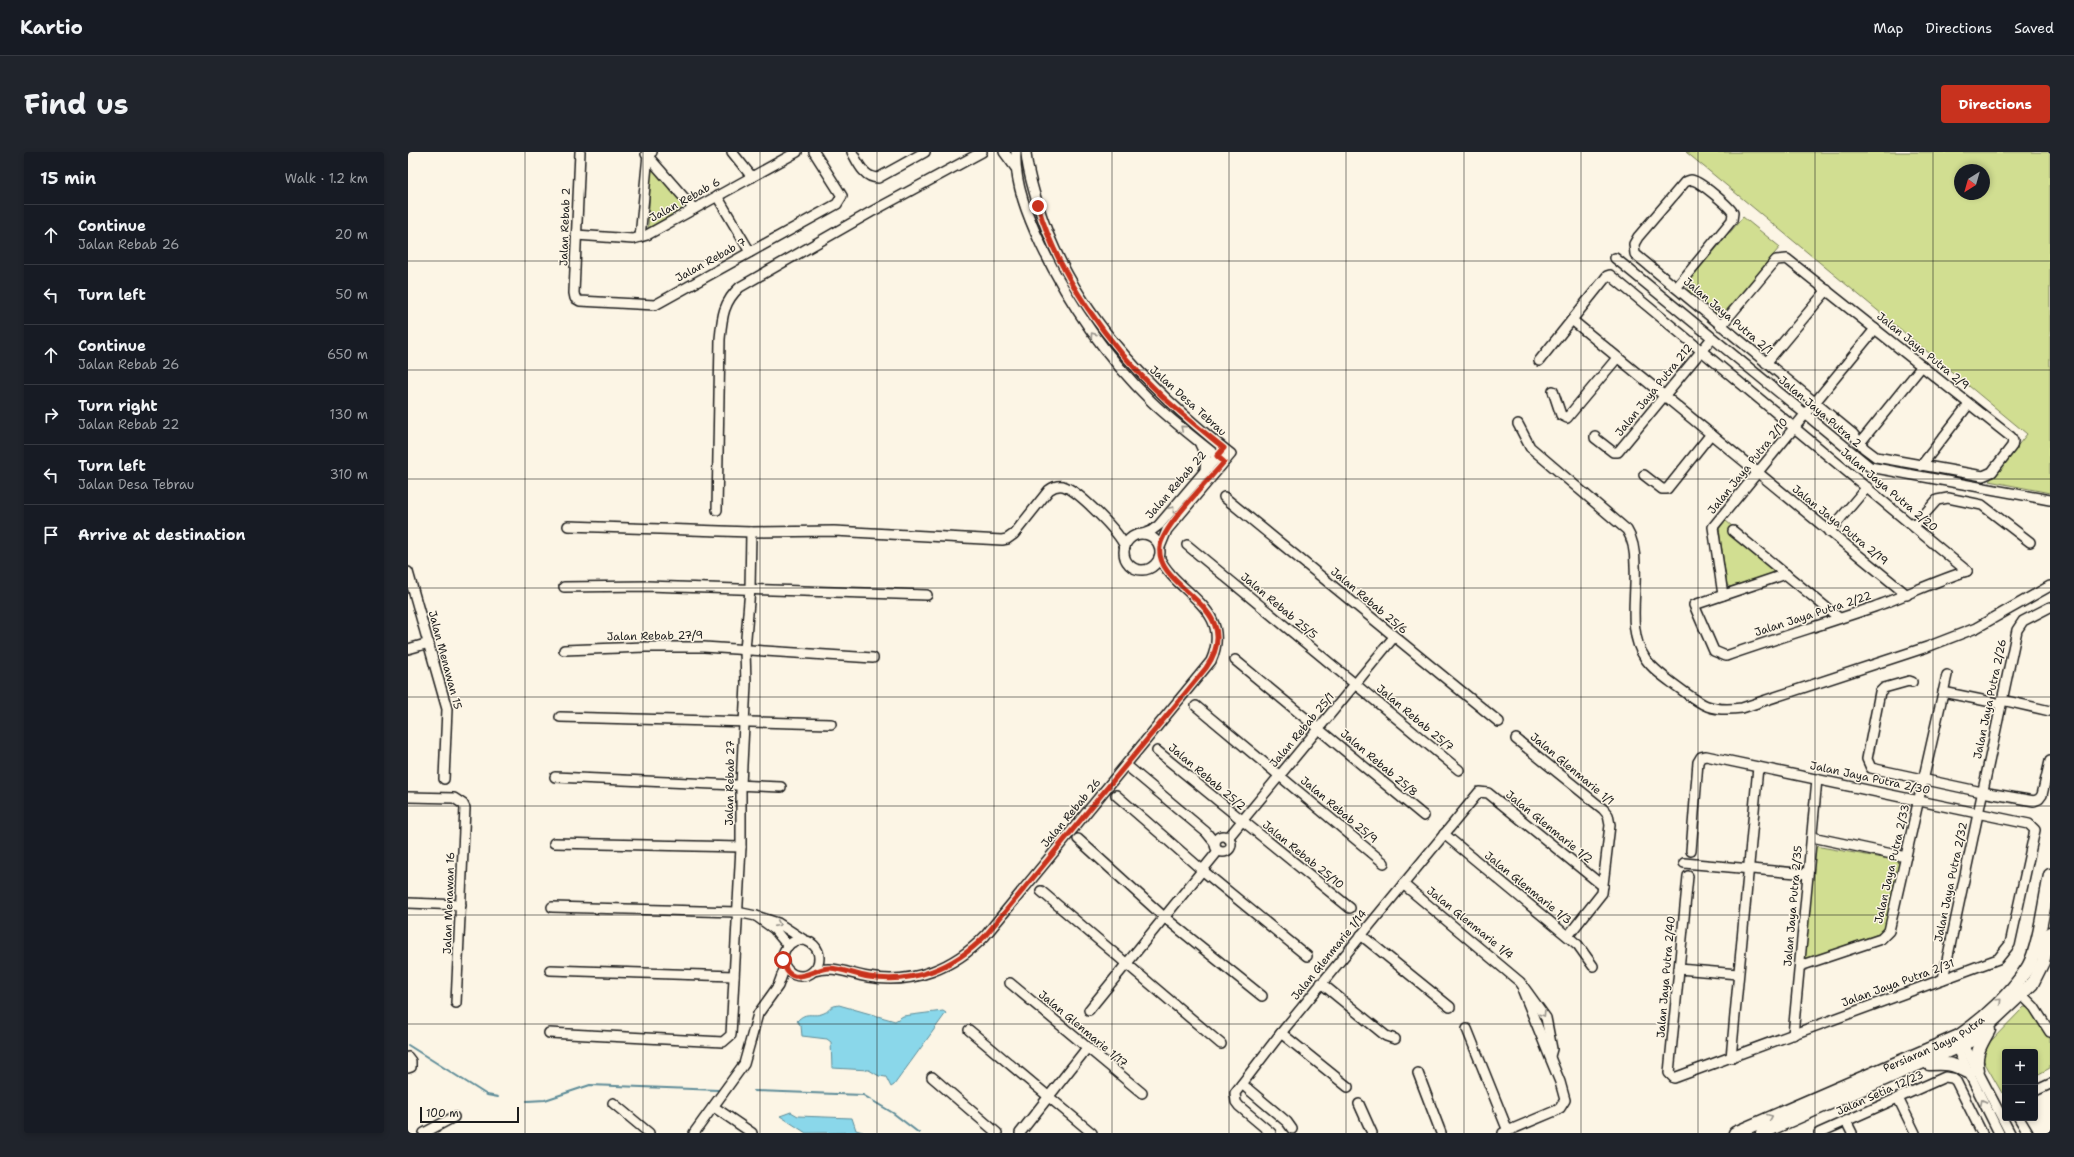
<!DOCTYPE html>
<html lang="en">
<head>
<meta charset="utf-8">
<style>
	:root { --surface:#171b24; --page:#20242c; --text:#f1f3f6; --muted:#9ea1a6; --line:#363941; --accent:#c8321e }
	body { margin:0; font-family:"Shantell Sans",sans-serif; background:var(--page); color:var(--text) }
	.controls { position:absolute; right:12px; bottom:12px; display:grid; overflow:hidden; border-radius:4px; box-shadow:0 2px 6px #0003 }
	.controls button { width:36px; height:36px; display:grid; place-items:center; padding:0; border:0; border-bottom:1px solid var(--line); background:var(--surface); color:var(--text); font:20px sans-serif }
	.compass { position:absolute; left:1546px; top:12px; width:36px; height:36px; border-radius:50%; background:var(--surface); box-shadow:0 2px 6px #0003; rotate:217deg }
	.scale { position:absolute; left:12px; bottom:10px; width:99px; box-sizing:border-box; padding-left:4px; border:2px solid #1c1c1c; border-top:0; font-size:11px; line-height:14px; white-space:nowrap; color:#1c1c1c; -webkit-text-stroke:3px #fcf5e5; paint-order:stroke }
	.stop { position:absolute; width:12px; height:12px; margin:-9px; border:3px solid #c8321e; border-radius:50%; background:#fff }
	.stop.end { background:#c8321e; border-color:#fff; box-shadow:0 1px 4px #0008 }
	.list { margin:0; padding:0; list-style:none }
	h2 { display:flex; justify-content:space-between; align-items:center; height:52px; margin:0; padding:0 16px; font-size:17px }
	h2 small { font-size:13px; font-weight:400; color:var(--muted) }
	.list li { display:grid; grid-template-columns:26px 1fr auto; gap:12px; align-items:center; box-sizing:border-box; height:60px; padding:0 16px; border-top:1px solid var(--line) }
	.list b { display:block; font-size:15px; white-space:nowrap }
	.list p { margin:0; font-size:13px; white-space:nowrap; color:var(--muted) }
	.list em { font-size:13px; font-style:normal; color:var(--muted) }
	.icon { flex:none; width:22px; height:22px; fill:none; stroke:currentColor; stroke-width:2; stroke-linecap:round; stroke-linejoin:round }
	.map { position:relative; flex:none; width:1642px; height:981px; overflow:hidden; border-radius:4px }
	header { display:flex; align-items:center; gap:24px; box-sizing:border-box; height:56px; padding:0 20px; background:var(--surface); border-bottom:1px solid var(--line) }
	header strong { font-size:19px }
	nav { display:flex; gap:22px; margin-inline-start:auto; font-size:14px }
	.intro { display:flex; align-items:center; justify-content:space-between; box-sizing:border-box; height:96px; padding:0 24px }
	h1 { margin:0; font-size:28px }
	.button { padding:10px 18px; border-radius:4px; background:var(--accent); color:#fff; font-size:14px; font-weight:700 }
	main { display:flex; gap:24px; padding:0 24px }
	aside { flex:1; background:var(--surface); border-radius:4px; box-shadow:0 2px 6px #0003 }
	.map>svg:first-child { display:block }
</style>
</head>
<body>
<header>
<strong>Kartio</strong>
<nav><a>Map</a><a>Directions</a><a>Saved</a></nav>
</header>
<div class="intro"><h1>Find us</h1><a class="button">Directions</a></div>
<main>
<aside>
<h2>15 min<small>Walk · 1.2 km</small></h2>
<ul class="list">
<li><svg class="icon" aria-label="ahead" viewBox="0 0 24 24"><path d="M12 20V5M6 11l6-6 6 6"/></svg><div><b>Continue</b><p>Jalan Rebab 26</p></div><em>20 m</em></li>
<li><svg class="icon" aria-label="left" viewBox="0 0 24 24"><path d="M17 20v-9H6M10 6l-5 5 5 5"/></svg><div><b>Turn left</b></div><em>50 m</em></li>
<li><svg class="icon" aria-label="ahead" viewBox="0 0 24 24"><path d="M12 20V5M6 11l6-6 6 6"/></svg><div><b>Continue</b><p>Jalan Rebab 26</p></div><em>650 m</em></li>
<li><svg class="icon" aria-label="right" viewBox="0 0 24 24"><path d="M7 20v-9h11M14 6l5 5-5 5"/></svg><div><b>Turn right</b><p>Jalan Rebab 22</p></div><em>130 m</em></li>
<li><svg class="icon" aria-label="left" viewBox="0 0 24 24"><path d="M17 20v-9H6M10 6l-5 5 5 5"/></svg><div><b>Turn left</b><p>Jalan Desa Tebrau</p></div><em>310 m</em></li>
<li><svg class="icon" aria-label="arrive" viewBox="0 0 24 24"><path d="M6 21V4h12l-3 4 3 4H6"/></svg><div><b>Arrive at destination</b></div></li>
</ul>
</aside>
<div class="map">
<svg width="1642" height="981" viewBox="0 0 1642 981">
	<rect width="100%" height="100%" fill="#fcf5e5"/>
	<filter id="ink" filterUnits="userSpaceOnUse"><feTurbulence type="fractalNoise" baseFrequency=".025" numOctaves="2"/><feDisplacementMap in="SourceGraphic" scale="8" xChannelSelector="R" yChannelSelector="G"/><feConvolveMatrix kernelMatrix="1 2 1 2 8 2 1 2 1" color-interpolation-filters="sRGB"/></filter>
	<g filter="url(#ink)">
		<g fill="#d1de91" stroke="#767d56" fill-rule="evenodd">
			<path d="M 1278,0 L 1642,0 L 1642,341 L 1581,329 L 1619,282 ZM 1552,18 L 1576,18 L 1576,42 L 1552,42 Z"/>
			<polygon points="243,11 279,54 240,76"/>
			<polygon points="1335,65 1372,95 1315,162 1308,163 1281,140 1279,131"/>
			<polygon points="1317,368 1325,375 1321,380 1365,417 1364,422 1322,435 1319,433 1311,377"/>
			<polygon points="1407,694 1492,709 1476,780 1396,808"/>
			<polygon points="1616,855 1623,856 1642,886 1642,916 1627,924 1627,900 1597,900 1597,939 1594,941 1574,906 1579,893"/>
		</g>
		<g fill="#8ad7ea" stroke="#5e8c98">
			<path d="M 426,854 L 431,853 L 487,869 L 495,864 L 535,859 L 538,861 L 486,933 L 483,935 L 478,925 L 471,924 L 461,918 L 424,916 L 423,890 L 419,887 L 394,884 L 393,874 L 389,869 C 399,858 405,866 416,861 C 420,860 422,855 426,854 Z"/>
			<polygon points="383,960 390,964 444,966 448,978 455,980 398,981 372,964"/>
		</g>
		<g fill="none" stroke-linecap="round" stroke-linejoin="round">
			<g stroke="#5e8c98" stroke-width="2">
				<polyline points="0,893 79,943 90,945"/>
				<polyline points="346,939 455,943 485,961 511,981"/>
				<polyline points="119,949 137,948 182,933 310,938"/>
			</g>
			<defs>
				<g id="minor">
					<polyline points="172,0 166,141 167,146 172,149 247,153 429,52 434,44 406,0"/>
					<polyline points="324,0 344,25"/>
					<path d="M 444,0 C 450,11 456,26 470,26 L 517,0"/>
					<polyline points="596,0 607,15"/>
					<path d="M 608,0 C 606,31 620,65 633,93 C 661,152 697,204 744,250 C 766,271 792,290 816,310"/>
					<path d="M 618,0 C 619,18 625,36 630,53 C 662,157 739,236 823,302 L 759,378 L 752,395"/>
					<polyline points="238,2 286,57"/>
					<polyline points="309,44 342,100"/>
					<polyline points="168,83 225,87 239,83 389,0"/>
					<polyline points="232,85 240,3 244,0"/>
					<polyline points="1207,106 1462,315 1642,348"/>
					<path d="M 1268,136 L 1324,68 L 1325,61 C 1321,54 1291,28 1283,28 C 1281,28 1278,30 1277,30 L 1230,85 L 1226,92 L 1227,102 L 1445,282 L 1456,296 L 1468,305 L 1575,324 L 1584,320 L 1604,294 L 1605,289 L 1603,285 L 1379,107 L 1368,108 L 1313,174"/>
					<polyline points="1164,168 1499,443"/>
					<polyline points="1131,209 1199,124 1202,123 1559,419"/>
					<polyline points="1358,211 1419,138"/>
					<polyline points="1145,239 1153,263 1159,266 1209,206"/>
					<path d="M 1110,272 L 1122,295 L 1219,378 C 1226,389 1227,401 1227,413 C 1229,443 1219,480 1237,506 C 1245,518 1259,527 1271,536 C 1295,554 1303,560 1334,556 L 1519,495 L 1568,476 L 1642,434"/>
					<polyline points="1187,284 1187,286 1205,300 1210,300 1304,186"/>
					<polyline points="1452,291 1514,214"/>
					<polyline points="792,292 798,305 797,319"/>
					<polyline points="1513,314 1561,252"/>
					<polyline points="1236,323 1254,337 1259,337 1303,282"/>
					<polyline points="816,345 1091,570"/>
					<path d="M 309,358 L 312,187 C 314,166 315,150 332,135 L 463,60 L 574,0"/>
					<path d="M 160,374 L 343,380 L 426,379 L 594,388 L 599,387 L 606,382 L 641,338 C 645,335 650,333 655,334 C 670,338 712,381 717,395"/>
					<polyline points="1506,374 1529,348 1540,346 1574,353 1622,390"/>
					<polyline points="1325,379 1431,466"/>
					<polyline points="1421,380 1459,335"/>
					<polyline points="735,382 743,379 751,373 813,300"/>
					<circle cx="734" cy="400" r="18"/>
					<polyline points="779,393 1051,618"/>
					<polyline points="0,420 39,557 36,627"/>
					<path d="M 1378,422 L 1286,453 L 1306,499 L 1318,504 C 1367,487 1416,472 1466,455 C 1497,444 1527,429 1559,419"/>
					<polyline points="156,435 239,434 519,443"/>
					<polyline points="1315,443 1305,375 1467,177"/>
					<polyline points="0,497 21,491"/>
					<polyline points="156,498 237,495 296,495 465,506"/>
					<polyline points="827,508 1016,664"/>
					<polyline points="1504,530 1501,529 1476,536 1472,540 1459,607 1463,616 1574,640 1626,649 1631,647 1634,643 1642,609"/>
					<polyline points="1535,540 1593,552"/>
					<polyline points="1594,548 1642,559"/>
					<polyline points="788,554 976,711"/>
					<polyline points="152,565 423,572"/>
					<polyline points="1108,587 1195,657 1200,663 1202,673 1194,741 1160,784"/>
					<polyline points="749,599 942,756"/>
					<polyline points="718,613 798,680 807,691"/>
					<polyline points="147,625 373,635"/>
					<polyline points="708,643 794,718 899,804"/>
					<polyline points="0,645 46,646 55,652 57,656 48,851"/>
					<polyline points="1036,682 1170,793 1185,814"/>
					<circle cx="815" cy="692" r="8"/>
					<polyline points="1404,685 1498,705"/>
					<polyline points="820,686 986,485"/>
					<polyline points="670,687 756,765 854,844"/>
					<polyline points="146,691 333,695"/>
					<polyline points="1276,711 1400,722"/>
					<polyline points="1280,724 1261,921 1266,926 1590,807 1602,792 1627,678 1621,672 1298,604 1293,605 1290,610 1283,699"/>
					<polyline points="995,732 1112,830 1138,866 1144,897 1142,904"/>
					<polyline points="633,739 813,892"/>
					<polyline points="0,751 53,753"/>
					<polyline points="144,755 329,760 348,764"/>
					<polyline points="953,783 1042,855"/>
					<circle cx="393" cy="806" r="18"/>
					<polyline points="380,794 366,777 348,764 370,771 396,788"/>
					<polyline points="1392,814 1473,787 1481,779 1539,523"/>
					<polyline points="1271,817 1330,822"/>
					<polyline points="142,818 326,824"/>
					<path d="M 406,819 C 426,813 441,822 460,825 C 505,833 546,816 577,784 L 803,509 C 826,456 769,443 751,405"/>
					<polyline points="1535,827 1609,478 1615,469 1642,455"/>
					<polyline points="602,831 734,941"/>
					<polyline points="913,831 978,884 987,887"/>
					<polyline points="1614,843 1626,855 1642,880"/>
					<polyline points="681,858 810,699"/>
					<polyline points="1059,877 1100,979"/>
					<polyline points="561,878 684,981"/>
					<polyline points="141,881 315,890 323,883 333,695 333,633 338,532 337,498 342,437 343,380"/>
					<polyline points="873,881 940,935"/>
					<polyline points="1385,883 1409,627"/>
					<polyline points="1553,887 1602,981"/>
					<polyline points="1546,891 1591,981"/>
					<polyline points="0,905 3,909 3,915 0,916"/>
					<polyline points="1323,906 1350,615"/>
					<polyline points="1010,921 1033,981"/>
					<polyline points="524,925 589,981"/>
					<polyline points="834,932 879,970 884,977"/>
					<polyline points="1627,939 1642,932"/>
					<polyline points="1490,946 1507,981"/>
					<polyline points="205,951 241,981"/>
					<polyline points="951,952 964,981"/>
					<polyline points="306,955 344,981"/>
					<polyline points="1611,966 1620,981"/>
					<polyline points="1438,969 1444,981"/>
					<polyline points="16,981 46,965"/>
					<polyline points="286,981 336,912 350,862 370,834 377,815"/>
					<polyline points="612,981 679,896"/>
					<polyline points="863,981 831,954 828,950 827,941 873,881 1071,640 1080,641 1195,734"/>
					<polyline points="1095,981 1147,959 1152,956 1157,948 1152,930 1115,839"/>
					<polyline points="1411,981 1537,925 1544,926 1548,929 1574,981"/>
				</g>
				<g id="major">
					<path d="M 1521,912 C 1539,911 1543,911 1560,920"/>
					<path d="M 1570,918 C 1566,902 1573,892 1581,878"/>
					<path id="s1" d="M 1327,981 L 1551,884 C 1577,866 1604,841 1620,815 C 1631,796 1637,746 1642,723"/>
					<polyline points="1354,981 1563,889 1624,832 1635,810 1642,781"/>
				</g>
			</defs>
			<use href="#minor" stroke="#1c1c1c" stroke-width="12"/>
			<use href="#major" stroke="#1c1c1c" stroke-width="15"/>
			<use href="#minor" stroke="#fcf5e5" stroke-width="9"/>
			<use href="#major" stroke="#fcf5e5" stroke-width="12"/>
		</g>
		<defs><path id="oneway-chevron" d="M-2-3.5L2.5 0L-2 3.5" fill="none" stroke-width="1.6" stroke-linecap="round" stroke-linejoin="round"/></defs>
		<g stroke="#97938b">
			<use href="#oneway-chevron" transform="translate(685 183) rotate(-125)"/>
			<use href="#oneway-chevron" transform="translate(775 276) rotate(-140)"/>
			<use href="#oneway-chevron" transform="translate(764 357) rotate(-50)"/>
			<use href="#oneway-chevron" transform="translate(370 772) rotate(25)"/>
			<use href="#oneway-chevron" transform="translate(1591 849) rotate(-45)"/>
			<use href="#oneway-chevron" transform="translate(1135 862) rotate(57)"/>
			<use href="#oneway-chevron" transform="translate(1575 950) rotate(-117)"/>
			<use href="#oneway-chevron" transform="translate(1362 965) rotate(-23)"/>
		</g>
	</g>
	<g fill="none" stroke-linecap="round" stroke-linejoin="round" filter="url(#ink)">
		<path stroke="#c8321e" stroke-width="5" d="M 375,808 C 381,840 406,815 422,816 C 435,817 448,823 461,825 C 505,832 546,816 577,784 L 798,516 C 841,454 746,438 752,395 C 754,375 802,327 816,310 L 809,304 L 816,296 C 795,279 773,262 753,243 C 701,194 650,123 630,54"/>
	</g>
	<path fill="none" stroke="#1c1c1c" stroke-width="1" stroke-opacity="0.55" d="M 117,0 L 117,981M 235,0 L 235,981M 352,0 L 352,981M 469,0 L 469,981M 586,0 L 586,981M 704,0 L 704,981M 821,0 L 821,981M 938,0 L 938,981M 1056,0 L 1056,981M 1173,0 L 1173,981M 1290,0 L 1290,981M 1407,0 L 1407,981M 1525,0 L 1525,981M 0,109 L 1642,109M 0,218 L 1642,218M 0,327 L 1642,327M 0,436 L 1642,436M 0,545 L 1642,545M 0,654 L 1642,654M 0,763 L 1642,763M 0,872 L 1642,872"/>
	<g text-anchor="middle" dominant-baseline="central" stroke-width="3" stroke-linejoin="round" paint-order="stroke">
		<g font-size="11" fill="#1c1c1c" stroke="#fcf5e5">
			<text transform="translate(277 48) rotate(-29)">Jalan Rebab 6</text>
			<text transform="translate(157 75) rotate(-88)">Jalan Rebab 2</text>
			<text transform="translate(303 108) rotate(-29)">Jalan Rebab 7</text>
			<text transform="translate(1320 164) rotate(40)">Jalan Jaya Putra 2/1</text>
			<text transform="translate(1515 199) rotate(39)">Jalan Jaya Putra 2/9</text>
			<text transform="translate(1246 238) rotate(-51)">Jalan Jaya Putra 212</text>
			<text transform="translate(780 249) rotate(42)">Jalan Desa Tebrau</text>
			<text transform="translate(1412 260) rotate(40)">Jalan Jaya Putra 2</text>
			<text transform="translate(1340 314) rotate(-51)">Jalan Jaya Putra 2/10</text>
			<text transform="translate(768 333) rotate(-49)">Jalan Rebab 22</text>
			<text transform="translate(1481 338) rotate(40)">Jalan Jaya Putra 2/20</text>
			<text transform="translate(1432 373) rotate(39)">Jalan Jaya Putra 2/19</text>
			<text transform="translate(961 449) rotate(40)">Jalan Rebab 25/6</text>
			<text transform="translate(871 454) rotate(40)">Jalan Rebab 25/5</text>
			<text transform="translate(1405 462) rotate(-18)">Jalan Jaya Putra 2/22</text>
			<text transform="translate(247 484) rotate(-1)">Jalan Rebab 27/9</text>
			<text transform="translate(37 508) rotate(75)">Jalan Menawan 15</text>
			<text transform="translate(1582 547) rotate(-78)">Jalan Jaya Putra 2/26</text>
			<text transform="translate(1007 566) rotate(40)">Jalan Rebab 25/7</text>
			<text transform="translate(894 578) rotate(-50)">Jalan Rebab 25/1</text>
			<text transform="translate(971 611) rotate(40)">Jalan Rebab 25/8</text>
			<text transform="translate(1164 617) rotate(40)">Jalan Glenmarie 1/1</text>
			<text transform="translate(799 625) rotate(40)">Jalan Rebab 25/2</text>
			<text transform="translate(1462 626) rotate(12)">Jalan Jaya Putra 2/30</text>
			<text transform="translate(322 631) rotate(-89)">Jalan Rebab 27</text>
			<text transform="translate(931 658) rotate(40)">Jalan Rebab 25/9</text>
			<text transform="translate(663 661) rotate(-50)">Jalan Rebab 26</text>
			<text transform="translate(1141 675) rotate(39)">Jalan Glenmarie 1/2</text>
			<text transform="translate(895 703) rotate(39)">Jalan Rebab 25/10</text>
			<text transform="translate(1484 712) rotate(-77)">Jalan Jaya Putra 2/33</text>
			<text transform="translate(1543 730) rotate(-78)">Jalan Jaya Putra 2/32</text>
			<text transform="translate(1120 736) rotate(39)">Jalan Glenmarie 1/3</text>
			<text transform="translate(41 751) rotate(-88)">Jalan Menawan 16</text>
			<text transform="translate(1385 754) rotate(-85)">Jalan Jaya Putra 2/35</text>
			<text transform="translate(1062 771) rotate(39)">Jalan Glenmarie 1/4</text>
			<text transform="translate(921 803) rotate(-51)">Jalan Glenmarie 1/14</text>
			<text transform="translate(1258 825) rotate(-85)">Jalan Jaya Putra 2/40</text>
			<text transform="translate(1490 831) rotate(-20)">Jalan Jaya Putra 2/31</text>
			<text transform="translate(675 877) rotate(40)">Jalan Glenmarie 1/17</text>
			<text stroke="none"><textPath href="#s1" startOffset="218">Persiaran Jaya Putra</textPath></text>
			<text transform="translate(1472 941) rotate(-24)">Jalan Setia 12/23</text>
		</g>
	</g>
</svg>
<div class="controls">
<button>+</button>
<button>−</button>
</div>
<svg class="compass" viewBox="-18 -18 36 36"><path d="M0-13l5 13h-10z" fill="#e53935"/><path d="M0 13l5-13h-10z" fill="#9ea1a6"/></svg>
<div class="scale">100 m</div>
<div class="stop" style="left:375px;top:808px"></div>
<div class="stop end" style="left:630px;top:54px"></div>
</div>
</main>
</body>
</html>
